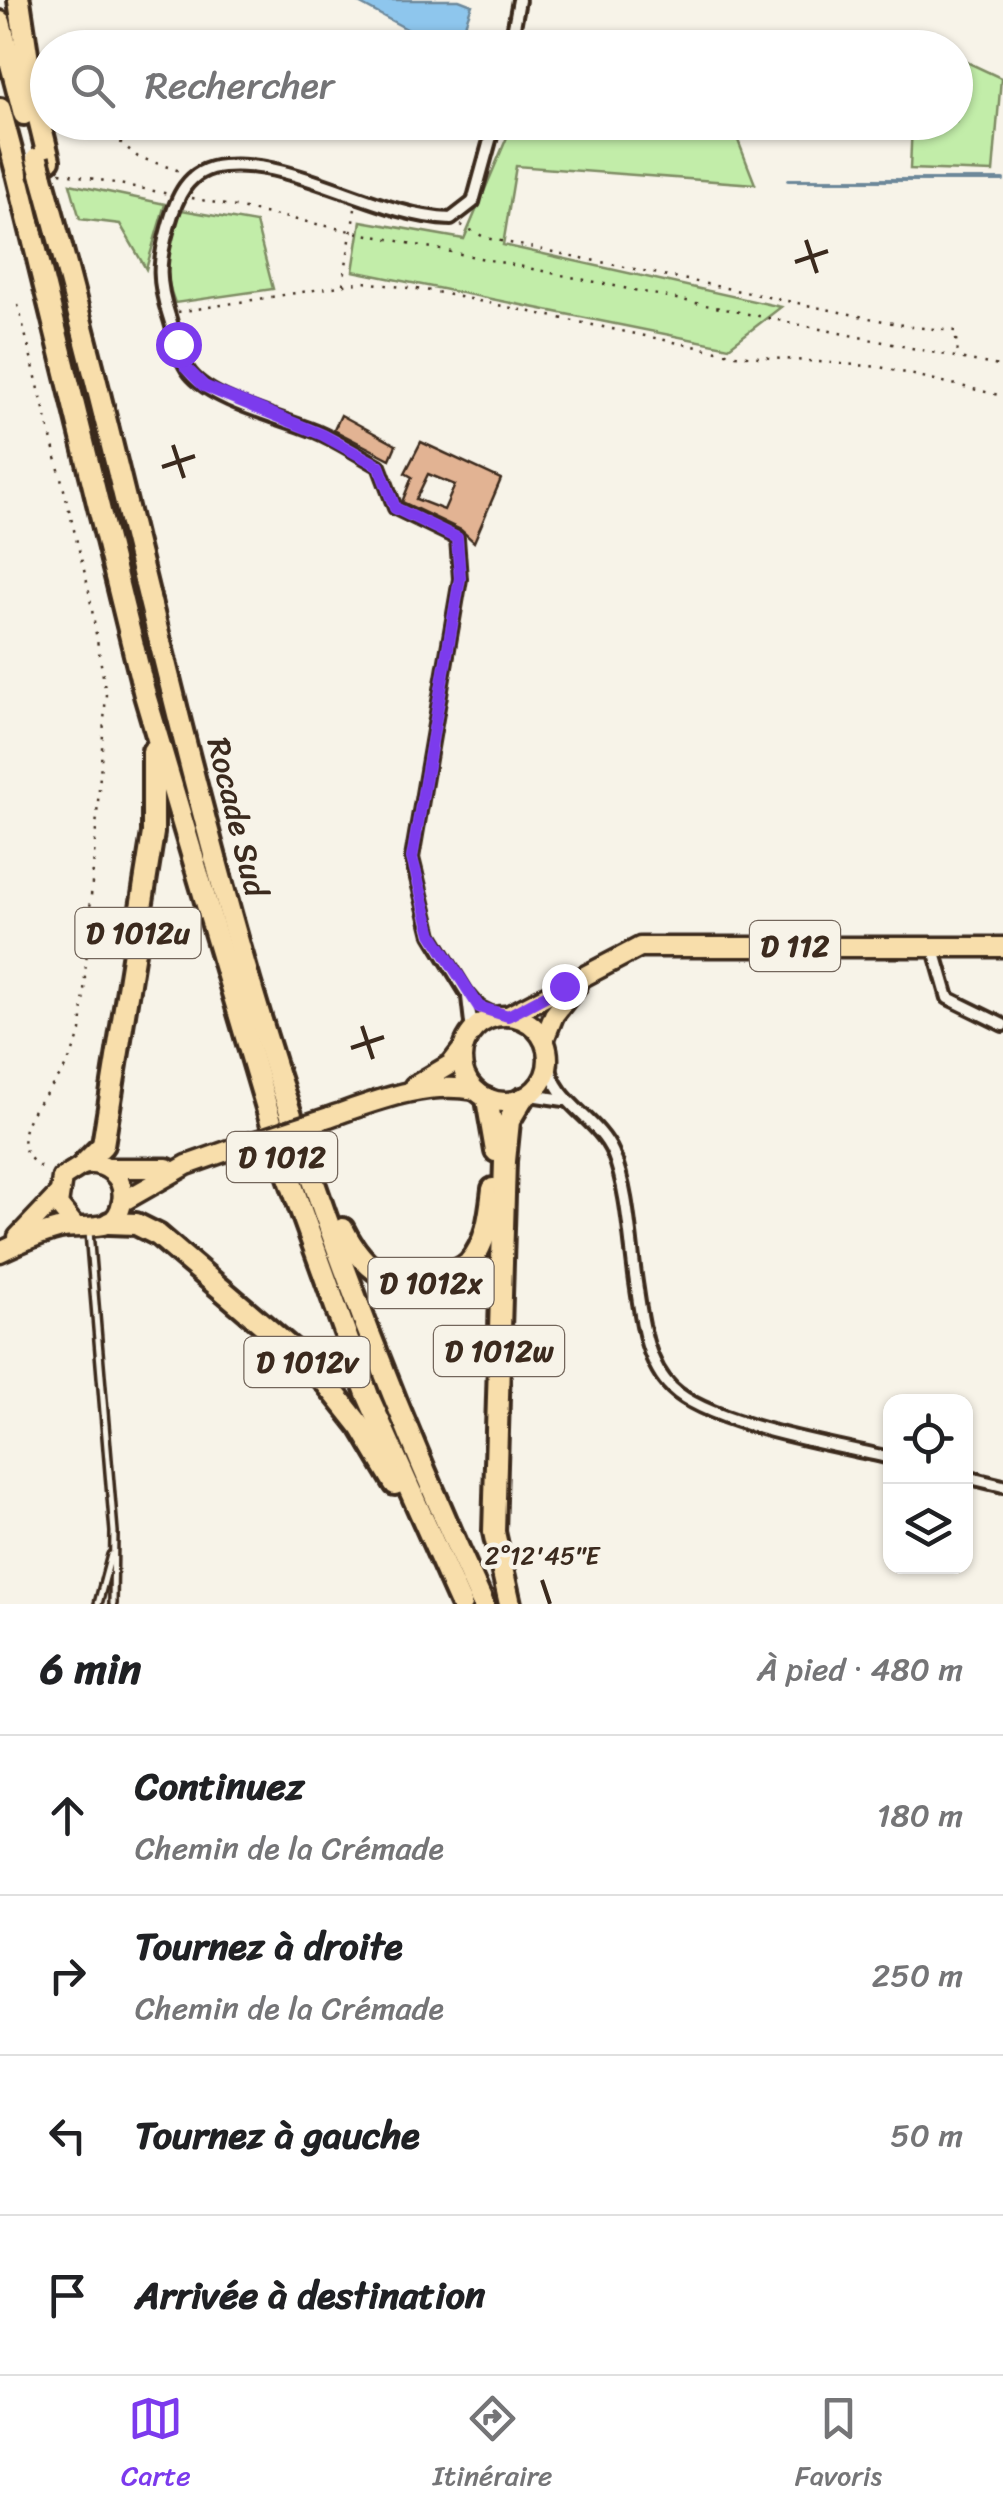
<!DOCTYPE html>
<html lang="fr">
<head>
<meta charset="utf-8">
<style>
	:root { --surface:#fff; --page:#f2f2f2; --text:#202124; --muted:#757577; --line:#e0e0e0; --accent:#7c3aed }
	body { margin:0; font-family:Sriracha,sans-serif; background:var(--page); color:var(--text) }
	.controls { position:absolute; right:30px; bottom:30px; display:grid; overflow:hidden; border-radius:20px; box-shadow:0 2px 8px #0004 }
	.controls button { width:90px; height:90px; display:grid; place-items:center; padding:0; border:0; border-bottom:2px solid var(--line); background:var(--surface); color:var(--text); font:50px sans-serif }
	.stop { position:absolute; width:30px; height:30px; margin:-22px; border:8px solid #7c3aed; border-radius:50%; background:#fff }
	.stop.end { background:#7c3aed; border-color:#fff; box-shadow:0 2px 10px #0008 }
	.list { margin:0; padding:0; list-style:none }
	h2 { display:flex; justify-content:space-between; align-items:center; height:130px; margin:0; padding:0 40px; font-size:42px }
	h2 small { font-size:32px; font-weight:400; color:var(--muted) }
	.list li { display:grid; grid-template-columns:65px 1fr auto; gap:30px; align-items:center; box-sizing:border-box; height:160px; padding:0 40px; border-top:2px solid var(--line) }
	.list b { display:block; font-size:38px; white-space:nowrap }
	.list p { margin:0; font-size:32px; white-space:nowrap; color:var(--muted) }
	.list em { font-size:32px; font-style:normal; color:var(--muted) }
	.icon { flex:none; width:55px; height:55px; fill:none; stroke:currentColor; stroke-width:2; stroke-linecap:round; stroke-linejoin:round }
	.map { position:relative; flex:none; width:1003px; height:1604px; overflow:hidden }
	.search { position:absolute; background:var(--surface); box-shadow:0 2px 8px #0004; left:30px; right:30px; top:30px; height:110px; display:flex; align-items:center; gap:25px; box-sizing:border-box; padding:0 35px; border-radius:55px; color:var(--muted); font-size:38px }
	.sheet { height:770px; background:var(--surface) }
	nav { display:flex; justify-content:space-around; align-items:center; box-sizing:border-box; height:140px; border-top:2px solid var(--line); background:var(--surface); font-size:28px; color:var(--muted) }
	nav a { display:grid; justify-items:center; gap:5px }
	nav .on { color:var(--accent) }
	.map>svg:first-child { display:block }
</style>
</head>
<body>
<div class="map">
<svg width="1003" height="1604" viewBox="0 0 1003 1604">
	<rect width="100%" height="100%" fill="#f7f3e8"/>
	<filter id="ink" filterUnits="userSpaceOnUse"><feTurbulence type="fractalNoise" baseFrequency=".01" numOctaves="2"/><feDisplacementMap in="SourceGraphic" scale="20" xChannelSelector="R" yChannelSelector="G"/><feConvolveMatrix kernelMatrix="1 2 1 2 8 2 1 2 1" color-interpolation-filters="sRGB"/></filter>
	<g filter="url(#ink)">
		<g fill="#c2eda9" stroke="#7e8c64" stroke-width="2.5">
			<polygon points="956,57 1001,78 993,172 910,169 912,123 956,122"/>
			<polygon points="631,122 734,130 755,184 516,166 503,245 781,307 729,347 353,271 361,221 464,239 513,123"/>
			<polygon points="70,184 165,204 146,269 120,224 80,219"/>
			<path d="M 176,209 L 256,223 L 273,289 L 175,303 C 161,269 169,244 176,209 Z"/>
		</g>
		<polygon fill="#8ec6ed" stroke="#6d889a" stroke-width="2.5" points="353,0 459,0 472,5 457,47 442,48"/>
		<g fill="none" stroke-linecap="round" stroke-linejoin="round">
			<polyline stroke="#6d889a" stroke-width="4" points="788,180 1003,180"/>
		</g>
		<g fill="#e2b393" stroke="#3b2a1e" stroke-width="2.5" fill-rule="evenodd">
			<polygon points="341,415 396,445 390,459 334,430"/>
			<path d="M 421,442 L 501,479 L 474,542 L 461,530 L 402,502 L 412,477 L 405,473 ZM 428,474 L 455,485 L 444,510 L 416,499 Z"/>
		</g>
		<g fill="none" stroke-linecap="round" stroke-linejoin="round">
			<defs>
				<g id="lane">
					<polyline points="89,1232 114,1532 113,1604"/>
					<polyline points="98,1604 111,1555"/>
				</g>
				<g id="street">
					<polyline points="510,48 519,0"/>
					<path d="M 495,122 L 473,202 L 451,219 C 374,216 297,159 223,166 C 187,169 176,198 168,228 C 158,263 158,282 169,316 C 175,334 178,358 190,373 C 213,402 284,418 319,433 C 340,442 359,455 379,466 L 395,508 L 457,538 L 460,579 L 412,858 L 431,935 L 466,992 L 479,1007 L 499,1017"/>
					<polyline points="933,946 948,998 1003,1025"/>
					<polyline points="468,997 472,1032"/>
					<path d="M 549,1062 C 553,1103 597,1116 613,1153 C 629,1193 630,1246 637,1289 C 642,1323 647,1364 672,1388 C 710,1425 837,1445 890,1458"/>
					<polyline points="530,1095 564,1100"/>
					<polyline points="966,1477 1003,1486"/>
				</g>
				<g id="primary">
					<circle cx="505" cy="1059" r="43"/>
					<polyline points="508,1016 640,947 1003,947"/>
					<polyline points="544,1040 554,1015 578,984"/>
					<polyline points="414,1086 451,1064 464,1047"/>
					<path d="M 329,1117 C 376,1101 424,1081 475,1090"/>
					<polyline points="108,1168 167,1168"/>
					<polyline points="122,1202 187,1165 241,1146"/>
					<polyline points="18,1237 57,1196"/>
					<path d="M 0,1252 C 19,1243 38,1234 58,1229 C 81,1222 116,1238 122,1202 C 124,1191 121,1180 113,1173 C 105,1165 95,1163 84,1164 L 62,1178 L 58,1205 L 75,1226"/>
				</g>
				<g id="highway">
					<polyline points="19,0 33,94 49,160"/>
					<polyline points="0,22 24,114"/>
					<polyline points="0,109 12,154"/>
					<polyline points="17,173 145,695 280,1152 368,1396 461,1604"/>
					<path d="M 42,177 C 112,427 165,681 235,931 C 299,1162 384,1386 483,1604"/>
					<polyline points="487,1099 496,1151"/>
					<polyline points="84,1164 103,1145 153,833 153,751"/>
					<polyline points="109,1223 136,1224 158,1235 316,1370 361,1427 395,1484"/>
					<path d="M 343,1229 C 361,1266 398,1299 441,1278 C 450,1274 462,1270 469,1263 C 487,1243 490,1215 493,1189"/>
					<polyline points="510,1604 494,1532 505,1161 509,1121 522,1099"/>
				</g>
			</defs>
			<use href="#lane" stroke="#3b2a1e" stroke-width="12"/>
			<use href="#street" stroke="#3b2a1e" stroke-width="18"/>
			<use href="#primary" stroke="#3b2a1e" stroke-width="25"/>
			<use href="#highway" stroke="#3b2a1e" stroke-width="28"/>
			<g stroke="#3b2a1e" stroke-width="2.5" stroke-dasharray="2.5 8" stroke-linecap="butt">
				<polyline points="120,142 138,157 180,171"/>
				<polyline points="60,172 169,194"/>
				<polyline points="192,198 1003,367"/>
				<polyline points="461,225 486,238 912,327 955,331 958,355"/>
				<polyline points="343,284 355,209"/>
				<path d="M 18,305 L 88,586 L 106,694 L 81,1031 C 74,1049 68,1066 56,1081 C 34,1108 0,1146 47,1171"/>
				<polyline points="178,312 364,282 431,291 736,355 880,367 1003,396"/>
			</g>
			<use href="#lane" stroke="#f7f3e8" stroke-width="5"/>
			<use href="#street" stroke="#f7f3e8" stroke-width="10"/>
			<use href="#primary" stroke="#f8deab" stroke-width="18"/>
			<use href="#highway" stroke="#f8deab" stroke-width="20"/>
			<defs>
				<polyline id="primary-bridge" points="241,1146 329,1117"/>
				<g id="highway-bridge">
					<polyline points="12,154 17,173"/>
					<polyline points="37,159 42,177"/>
				</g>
			</defs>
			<use href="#primary-bridge" stroke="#3b2a1e" stroke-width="25" stroke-linecap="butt"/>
			<use href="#highway-bridge" stroke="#3b2a1e" stroke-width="28" stroke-linecap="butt"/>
			<use href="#primary-bridge" stroke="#f8deab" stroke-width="18"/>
			<use href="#highway-bridge" stroke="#f8deab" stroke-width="20"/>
		</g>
	</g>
	<g fill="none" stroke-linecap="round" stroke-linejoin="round" filter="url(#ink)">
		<polyline stroke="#7c3aed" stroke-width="12" points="178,344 186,368 204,386 323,435 379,466 395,508 457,538 460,578 412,858 432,934 479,1007 508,1016 564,986"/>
	</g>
	<path fill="none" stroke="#3b2a1e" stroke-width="4" d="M 806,240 L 817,273M 795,262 L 828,251M 173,445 L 184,478M 162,467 L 195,456M 362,1026 L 373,1059M 351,1048 L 384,1037M 542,1580 L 550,1604"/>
	<g text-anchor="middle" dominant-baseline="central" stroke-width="9" stroke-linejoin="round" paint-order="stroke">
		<g fill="#f7f3e8" stroke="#73665b" stroke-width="2.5">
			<rect x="75.5" y="908" width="125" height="50" rx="8"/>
			<rect x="750" y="921" width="90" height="50" rx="8"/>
			<rect x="227" y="1132" width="110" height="50" rx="8"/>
			<rect x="368.5" y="1258" width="125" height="50" rx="8"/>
			<rect x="434" y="1326" width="130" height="50" rx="8"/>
			<rect x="244.5" y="1337" width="125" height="50" rx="8"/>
		</g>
		<g font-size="30" font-weight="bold" fill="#3b2a1e">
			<text x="138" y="933">D 1012u</text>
			<text x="795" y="946">D 112</text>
			<text x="282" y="1157">D 1012</text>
			<text x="431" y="1283">D 1012x</text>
			<text x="499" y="1351">D 1012w</text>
			<text x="307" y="1362">D 1012v</text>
		</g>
		<g font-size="32" fill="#3b2a1e" stroke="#f7f3e8">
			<text transform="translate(237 817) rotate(76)">Rocade Sud</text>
		</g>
	</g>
	<g font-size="25" text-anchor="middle" fill="#3b2a1e" stroke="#f7f3e8" stroke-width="9" stroke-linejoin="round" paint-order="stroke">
		<text x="542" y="1564">2°12'45"E</text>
	</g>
</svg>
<div class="controls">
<button><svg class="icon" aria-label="locate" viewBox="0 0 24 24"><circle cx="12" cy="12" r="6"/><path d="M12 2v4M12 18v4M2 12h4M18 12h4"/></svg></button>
<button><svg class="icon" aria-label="layers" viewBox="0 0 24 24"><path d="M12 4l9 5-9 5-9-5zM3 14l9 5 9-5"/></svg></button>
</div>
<div class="stop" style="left:178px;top:344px"></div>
<div class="stop end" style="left:564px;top:986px"></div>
<div class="search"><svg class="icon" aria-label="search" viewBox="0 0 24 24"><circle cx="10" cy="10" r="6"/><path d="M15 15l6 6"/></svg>Rechercher</div>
</div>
<section class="sheet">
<h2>6 min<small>À pied · 480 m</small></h2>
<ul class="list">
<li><svg class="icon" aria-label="ahead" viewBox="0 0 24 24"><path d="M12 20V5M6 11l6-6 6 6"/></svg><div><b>Continuez</b><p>Chemin de la Crémade</p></div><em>180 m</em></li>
<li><svg class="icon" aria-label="right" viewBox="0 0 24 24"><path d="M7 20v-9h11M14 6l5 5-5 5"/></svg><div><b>Tournez à droite</b><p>Chemin de la Crémade</p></div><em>250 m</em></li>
<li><svg class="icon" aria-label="left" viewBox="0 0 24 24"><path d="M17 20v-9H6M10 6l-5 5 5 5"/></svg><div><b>Tournez à gauche</b></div><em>50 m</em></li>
<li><svg class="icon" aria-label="arrive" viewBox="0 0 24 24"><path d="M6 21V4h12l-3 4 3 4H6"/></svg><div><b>Arrivée à destination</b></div></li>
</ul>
</section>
<nav>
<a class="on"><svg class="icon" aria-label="map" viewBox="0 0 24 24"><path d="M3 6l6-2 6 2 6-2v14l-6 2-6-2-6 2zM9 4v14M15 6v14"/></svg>Carte</a>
<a><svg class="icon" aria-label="directions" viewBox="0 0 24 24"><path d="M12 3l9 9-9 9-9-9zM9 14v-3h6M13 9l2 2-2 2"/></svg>Itinéraire</a>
<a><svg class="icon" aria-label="saved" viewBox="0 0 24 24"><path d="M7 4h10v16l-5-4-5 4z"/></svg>Favoris</a>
</nav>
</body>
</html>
